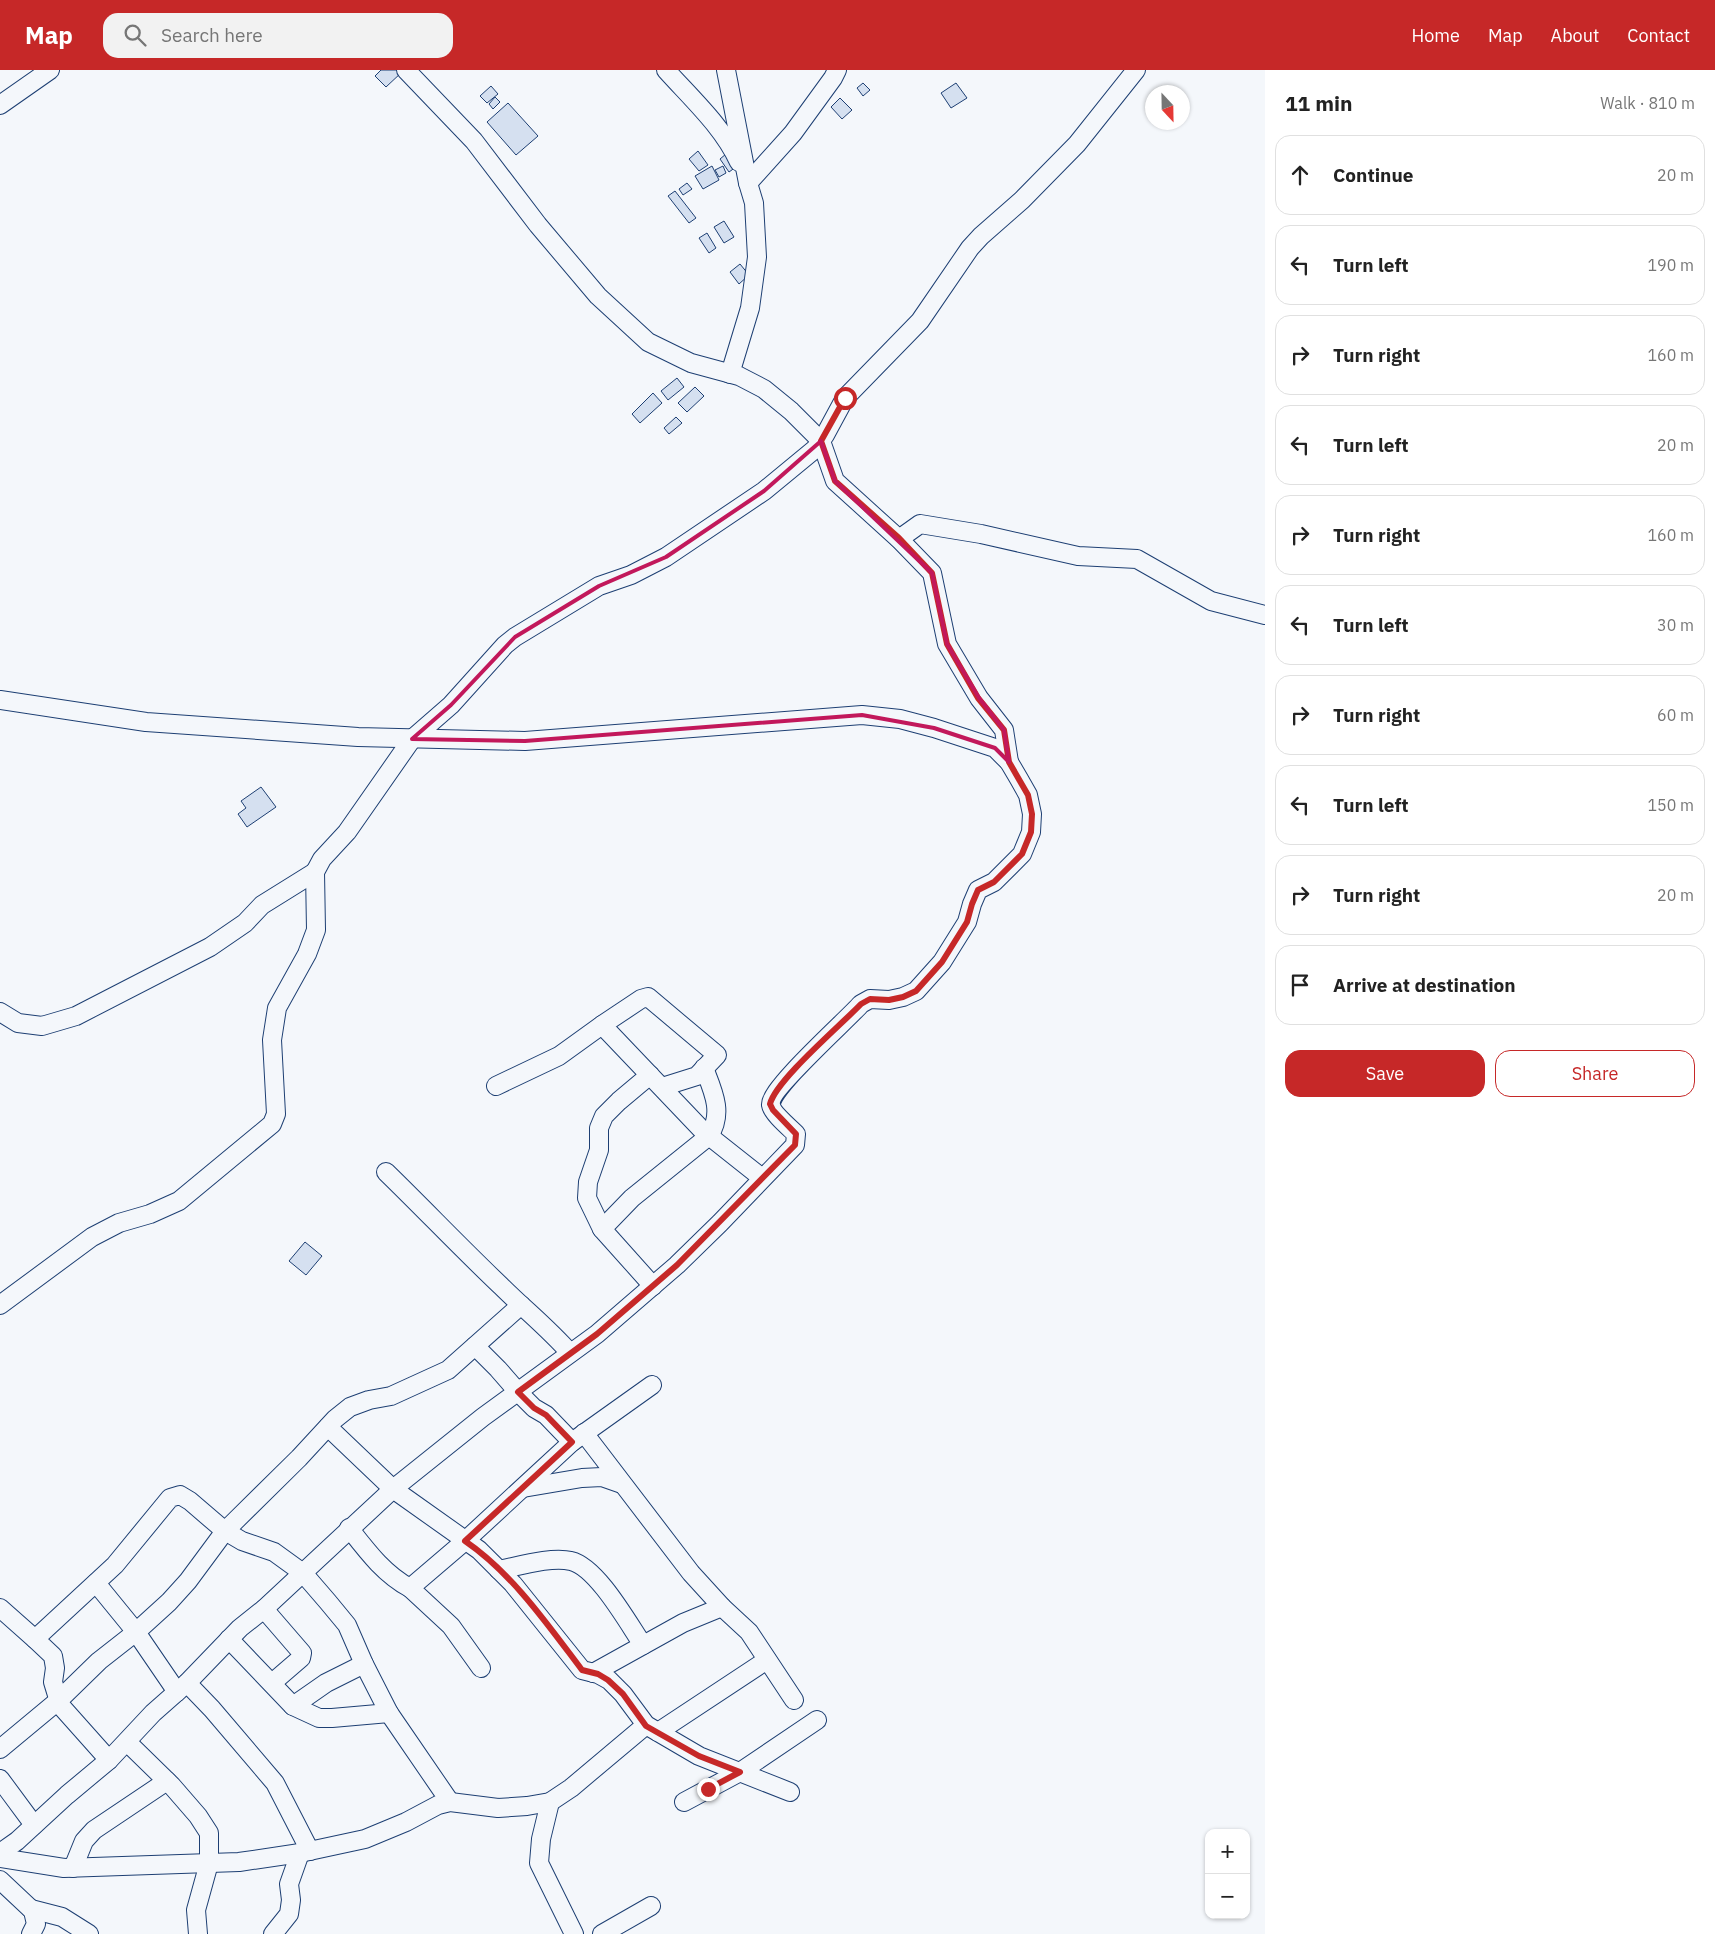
<!DOCTYPE html>
<html lang="en">
<head>
<meta charset="utf-8">
<style>
	:root { --surface:#fff; --page:#f2f2f2; --text:#222; --muted:#767676; --line:#e0e0e0; --accent:#c62828 }
	body { margin:0; font-family:"IBM Plex Sans",sans-serif; background:var(--page); color:var(--text) }
	.controls { position:absolute; right:15px; bottom:15px; display:grid; overflow:hidden; border-radius:10px; box-shadow:0 1px 4px #0004 }
	.controls button { width:45px; height:45px; display:grid; place-items:center; padding:0; border:0; border-bottom:1px solid var(--line); background:var(--surface); color:var(--text); font:25px sans-serif }
	.compass { position:absolute; left:1145px; top:15px; width:45px; height:45px; border-radius:50%; background:var(--surface); box-shadow:0 1px 4px #0004; rotate:158deg }
	.stop { position:absolute; width:15px; height:15px; margin:-11px; border:4px solid #c62828; border-radius:50%; background:#fff }
	.stop.end { background:#c62828; border-color:#fff; box-shadow:0 1px 5px #0008 }
	.list { margin:0; padding:0; list-style:none }
	h2 { display:flex; justify-content:space-between; align-items:center; height:65px; margin:0; padding:0 20px; font-size:21px }
	h2 small { font-size:16px; font-weight:400; color:var(--muted) }
	.list li { display:grid; grid-template-columns:32px 1fr auto; gap:15px; align-items:center; box-sizing:border-box; height:80px; margin:0 10px 10px; padding:0 10px; border:1px solid var(--line); border-radius:15px }
	.list b { display:block; font-size:19px; white-space:nowrap }
	.list em { font-size:16px; font-style:normal; color:var(--muted) }
	.actions { display:flex; gap:10px; padding:15px 20px }
	.actions a { flex:1; padding:11px 0; border:1px solid var(--accent); border-radius:15px; text-align:center; font-size:18px; color:var(--accent) }
	.actions .main { background:var(--accent); color:#fff }
	.icon { flex:none; width:28px; height:28px; fill:none; stroke:currentColor; stroke-width:2; stroke-linecap:round; stroke-linejoin:round }
	.map { position:relative; flex:none; width:1265px; height:1864px; overflow:hidden }
	header { display:flex; align-items:center; gap:30px; box-sizing:border-box; height:70px; padding:0 25px; background:var(--accent); color:#fff }
	header strong { font-size:24px }
	nav { display:flex; gap:28px; margin-inline-start:auto; font-size:18px }
	.search { width:350px; height:45px; background:var(--page); display:flex; align-items:center; gap:12px; box-sizing:border-box; padding:0 18px; border-radius:15px; color:var(--muted); font-size:19px }
	main { display:flex }
	aside { flex:1; background:var(--surface) }
	.map>svg:first-child { display:block }
</style>
</head>
<body>
<header>
<strong>Map</strong>
<div class="search"><svg class="icon" aria-label="search" viewBox="0 0 24 24"><circle cx="10" cy="10" r="6"/><path d="M15 15l6 6"/></svg>Search here</div>
<nav><a>Home</a><a>Map</a><a>About</a><a>Contact</a></nav>
</header>
<main>
<div class="map">
<svg width="1265" height="1864" viewBox="0 0 1265 1864">
	<rect width="100%" height="100%" fill="#f4f7fb"/>
	<g fill="#d5e0f0" stroke="#1d3f73">
		<polygon points="381,0 400,0 402,2 386,17 375,6"/>
		<polygon points="863,13 870,20 863,26 857,18"/>
		<polygon points="956,13 967,28 951,38 941,23"/>
		<polygon points="491,16 498,24 487,33 480,26"/>
		<polygon points="495,27 500,32 493,39 489,34"/>
		<polygon points="840,28 852,40 842,49 831,37"/>
		<polygon points="508,33 538,66 516,85 487,52"/>
		<polygon points="698,81 708,95 699,101 689,89"/>
		<polygon points="726,84 736,97 729,102 720,89"/>
		<polygon points="712,96 719,110 703,119 695,106"/>
		<polygon points="723,96 726,103 719,107 715,100"/>
		<polygon points="687,113 692,119 683,125 679,119"/>
		<polygon points="675,121 696,148 689,153 668,126"/>
		<polygon points="724,151 734,167 724,173 714,157"/>
		<polygon points="707,163 716,178 709,183 699,168"/>
		<polygon points="740,194 749,205 739,214 730,202"/>
		<polygon points="677,308 684,317 668,330 661,321"/>
		<polygon points="695,317 704,326 687,342 678,333"/>
		<polygon points="653,323 662,333 640,353 632,344"/>
		<polygon points="676,347 682,353 669,364 664,358"/>
		<polygon points="261,717 276,737 247,757 238,744 246,738 241,731"/>
		<polygon points="305,1172 322,1186 306,1205 289,1191"/>
	</g>
	<g fill="none" stroke-linecap="round" stroke-linejoin="round">
		<defs>
			<g id="minor">
				<polyline points="406,0 474,71 538,155 598,226 648,272 691,293 739,306 764,319 791,341 821,371 835,411 899,469 932,503 947,574 979,628 1004,660 1009,692"/>
				<path d="M 666,0 C 692,29 723,57 739,92"/>
				<polyline points="726,0 748,113 754,133 757,187 750,238 730,304"/>
				<polyline points="0,35 50,0"/>
				<polyline points="748,113 793,63 833,8 837,0"/>
				<polyline points="899,469 920,454 981,464 1078,486 1137,489 1211,531 1265,545"/>
				<path d="M 0,630 L 146,652 L 358,667 L 525,671 L 862,645 L 900,649 L 934,658 L 995,678 L 1009,692 L 1019,709 L 1028,725 L 1032,744 L 1031,762 L 1022,784 L 994,812 L 978,820 L 972,834 L 967,852 L 942,892 L 916,921 L 903,927 L 889,930 L 870,929 L 861,934 C 848,949 768,1020 771,1035 C 772,1043 790,1058 796,1064 L 795,1075 L 720,1153 L 677,1195 L 597,1264 L 483,1347 L 393,1419 L 264,1539 L 240,1558 L 187,1613 L 153,1643 L 109,1690 L 67,1725 L 17,1771 L 0,1783"/>
				<polyline points="0,942 18,953 42,956 76,946 210,877 245,853 262,835 315,802"/>
				<polyline points="496,1016 559,986 602,955"/>
				<polyline points="662,1017 697,1006 717,985 648,927 641,929 602,955 704,1062 762,1108"/>
				<path d="M 386,1102 C 425,1140 462,1179 501,1216 C 524,1239 549,1259 570,1283"/>
				<polyline points="602,1159 587,1128 588,1112 599,1080 599,1058 604,1046 619,1031 650,1005"/>
				<path d="M 653,1216 L 602,1159 L 632,1128 L 709,1066 C 724,1043 713,1021 704,998"/>
				<polyline points="0,1235 92,1167 119,1153 150,1144 179,1131 272,1054 276,1044 272,970 277,938 307,884 316,860 315,802 322,789 347,762 412,669 451,635 505,575 515,567 599,516 631,505 666,487 764,421 815,379 825,365 845,328 920,251 970,178 981,166 1022,130 1077,74 1136,0"/>
				<polyline points="475,1276 498,1299 518,1322 534,1338 546,1345 572,1372"/>
				<polyline points="328,1357 393,1419 479,1480 513,1514 582,1600 598,1604 609,1610 623,1624 646,1655 699,1686 790,1722"/>
				<polyline points="584,1363 691,1503 722,1537 749,1562 794,1630"/>
				<polyline points="523,1418 582,1408 602,1407 622,1414"/>
				<path d="M 349,1458 C 367,1481 384,1504 410,1518"/>
				<path d="M 499,1500 C 519,1496 552,1486 571,1491 C 597,1497 628,1553 643,1575"/>
				<polyline points="96,1513 136,1562 177,1622"/>
				<polyline points="0,1538 35,1569"/>
				<polyline points="264,1539 302,1583 301,1588 272,1613"/>
				<polyline points="229,1569 293,1636 319,1648 332,1648 389,1643"/>
				<polyline points="481,1598 451,1556 410,1518 465,1471 572,1372 652,1315"/>
				<polyline points="593,1603 683,1553 722,1537"/>
				<polyline points="187,1613 212,1639 275,1713 310,1781"/>
				<polyline points="293,1636 326,1613 364,1594"/>
				<polyline points="658,1662 767,1590"/>
				<polyline points="127,1672 172,1716 198,1746 209,1763 209,1793 196,1840 198,1864"/>
				<polyline points="0,1679 59,1630 99,1591 136,1562 169,1532 188,1511 225,1461 299,1388 335,1349 350,1337 369,1330 391,1326 448,1300 521,1235"/>
				<polyline points="109,1690 60,1635 53,1612 55,1598 53,1586 35,1569 115,1495 170,1428 180,1425 190,1431 225,1461 242,1471 274,1482 303,1503 328,1532 347,1555 364,1594 389,1643 450,1732"/>
				<polyline points="0,1709 34,1755"/>
				<polyline points="550,1732 541,1769 539,1793 574,1864"/>
				<polyline points="684,1732 740,1702 817,1650"/>
				<polyline points="0,1788 64,1798 239,1792 300,1783 365,1769 406,1752 438,1735 450,1732 498,1738 527,1736 550,1732 571,1718 646,1655"/>
				<polyline points="73,1798 84,1771 94,1760 167,1711"/>
				<polyline points="0,1810 33,1841 36,1854 31,1864"/>
				<polyline points="31,1839 62,1847 89,1864"/>
				<polyline points="273,1864 289,1844 291,1830 289,1814 300,1783"/>
				<polyline points="602,1864 651,1836"/>
			</g>
		</defs>
		<use href="#minor" stroke="#1d3f73" stroke-width="20"/>
		<use href="#minor" stroke="#f4f7fb" stroke-width="18"/>
	</g>
	<g fill="none" stroke-linecap="round" stroke-linejoin="round">
		<path stroke="#c62828" stroke-width="6" d="M 708,1719 L 740,1702 L 699,1686 L 646,1656 L 623,1624 L 608,1610 L 598,1604 L 582,1600 C 548,1555 512,1503 465,1471 L 572,1372 L 546,1345 L 534,1338 L 518,1322 L 597,1264 L 677,1195 L 795,1075 L 796,1064 L 773,1040 L 770,1034 C 776,1010 841,955 861,934 L 870,929 L 889,930 L 903,927 L 916,921 L 942,892 L 967,852 L 972,834 L 978,820 L 994,812 L 1022,784 L 1031,762 L 1032,744 L 1028,725 L 1009,692 L 1004,660 L 978,628 L 947,574 L 932,503 L 899,468 L 835,411 L 821,371 L 845,328"/>
	</g>
	<path fill="none" stroke="#c2185b" stroke-width="4" stroke-linejoin="round" d="M 821,371 L 835,411 L 932,503 L 947,574 L 979,628 L 1004,660 L 1009,692 L 995,678 L 934,658 L 862,645 L 525,671 L 412,669 L 451,635 L 515,567 L 599,516 L 666,487 L 764,421 Z"/>
</svg>
<div class="controls">
<button>+</button>
<button>−</button>
</div>
<svg class="compass" viewBox="-18 -18 36 36"><path d="M0-13l5 13h-10z" fill="#e53935"/><path d="M0 13l5-13h-10z" fill="#767676"/></svg>
<div class="stop" style="left:845px;top:328px"></div>
<div class="stop end" style="left:708px;top:1719px"></div>
</div>
<aside>
<h2>11 min<small>Walk · 810 m</small></h2>
<ul class="list">
<li><svg class="icon" aria-label="ahead" viewBox="0 0 24 24"><path d="M12 20V5M6 11l6-6 6 6"/></svg><div><b>Continue</b></div><em>20 m</em></li>
<li><svg class="icon" aria-label="left" viewBox="0 0 24 24"><path d="M17 20v-9H6M10 6l-5 5 5 5"/></svg><div><b>Turn left</b></div><em>190 m</em></li>
<li><svg class="icon" aria-label="right" viewBox="0 0 24 24"><path d="M7 20v-9h11M14 6l5 5-5 5"/></svg><div><b>Turn right</b></div><em>160 m</em></li>
<li><svg class="icon" aria-label="left" viewBox="0 0 24 24"><path d="M17 20v-9H6M10 6l-5 5 5 5"/></svg><div><b>Turn left</b></div><em>20 m</em></li>
<li><svg class="icon" aria-label="right" viewBox="0 0 24 24"><path d="M7 20v-9h11M14 6l5 5-5 5"/></svg><div><b>Turn right</b></div><em>160 m</em></li>
<li><svg class="icon" aria-label="left" viewBox="0 0 24 24"><path d="M17 20v-9H6M10 6l-5 5 5 5"/></svg><div><b>Turn left</b></div><em>30 m</em></li>
<li><svg class="icon" aria-label="right" viewBox="0 0 24 24"><path d="M7 20v-9h11M14 6l5 5-5 5"/></svg><div><b>Turn right</b></div><em>60 m</em></li>
<li><svg class="icon" aria-label="left" viewBox="0 0 24 24"><path d="M17 20v-9H6M10 6l-5 5 5 5"/></svg><div><b>Turn left</b></div><em>150 m</em></li>
<li><svg class="icon" aria-label="right" viewBox="0 0 24 24"><path d="M7 20v-9h11M14 6l5 5-5 5"/></svg><div><b>Turn right</b></div><em>20 m</em></li>
<li><svg class="icon" aria-label="arrive" viewBox="0 0 24 24"><path d="M6 21V4h12l-3 4 3 4H6"/></svg><div><b>Arrive at destination</b></div></li>
</ul>
<div class="actions"><a class="main">Save</a><a>Share</a></div>
</aside>
</main>
</body>
</html>
